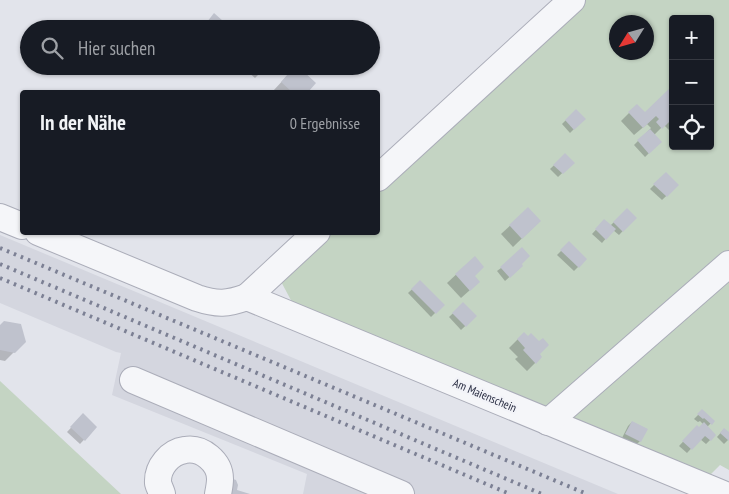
<!DOCTYPE html>
<html lang="de">
<head>
<meta charset="utf-8">
<style>
	:root { --surface:#171b24; --page:#20242c; --text:#f1f3f6; --muted:#9ea1a6; --line:#363941 }
	body { margin:0; font-family:"PT Sans Narrow",sans-serif; background:var(--page); color:var(--text) }
	.controls { position:absolute; right:15px; top:15px; display:grid; overflow:hidden; border-radius:5px; box-shadow:0 1px 4px #0004 }
	.controls button { width:45px; height:45px; display:grid; place-items:center; padding:0; border:0; border-bottom:1px solid var(--line); background:var(--surface); color:var(--text); font:25px sans-serif }
	.compass { position:absolute; left:609px; top:15px; width:45px; height:45px; border-radius:50%; background:var(--surface); box-shadow:0 1px 4px #0004; rotate:233deg }
	.list { margin:0; padding:0; list-style:none }
	h2 { display:flex; justify-content:space-between; align-items:center; height:65px; margin:0; padding:0 20px; font-size:21px }
	h2 small { font-size:16px; font-weight:400; color:var(--muted) }
	.icon { flex:none; width:28px; height:28px; fill:none; stroke:currentColor; stroke-width:2; stroke-linecap:round; stroke-linejoin:round }
	.map { position:relative; flex:none; width:729px; height:494px; overflow:hidden }
	.search { position:absolute; background:var(--surface); box-shadow:0 1px 4px #0004; left:20px; top:20px; width:360px; height:55px; display:flex; align-items:center; gap:12px; box-sizing:border-box; padding:0 18px; border-radius:28px; color:var(--muted); font-size:19px }
	.panel { position:absolute; background:var(--surface); box-shadow:0 1px 4px #0004; left:20px; top:90px; width:360px; height:145px; border-radius:5px }
	.map>svg:first-child { display:block }
</style>
</head>
<body>
<div class="map">
<svg width="729" height="494" viewBox="0 0 729 494">
	<rect width="100%" height="100%" fill="#e2e4eb"/>
	<polygon fill="#d4d6df" points="0,235 618,494 303,494 307,474 112,395 121,353 116,352 0,303"/>
	<g fill="#c4d4c3" fill-rule="evenodd">
		<path d="M 555,0 L 729,0 L 729,470 L 720,465 L 706,479 L 293,304 L 277,274 L 321,233 L 378,232 L 378,179 ZM 673,19 L 710,19 L 710,146 L 673,146 ZM 616,22 L 646,22 L 646,52 L 616,52 Z"/>
		<polygon points="0,381 121,494 0,494"/>
	</g>
	<g fill="#0003">
		<polygon points="210,19 215,29 207,29 204,26"/>
		<polygon points="241,66 267,66 255,78"/>
		<polygon points="286,77 307,91 309,92 274,92 273,91"/>
		<polygon points="673,87 673,134 664,125 654,135 660,142 645,157 634,145 651,128 647,124 634,135 621,121 637,105 645,113"/>
		<polygon points="576,110 584,119 570,133 562,124"/>
		<polygon points="565,155 573,163 558,177 550,169"/>
		<polygon points="666,173 678,185 662,200 650,189"/>
		<polygon points="528,209 540,221 513,247 501,234"/>
		<polygon points="627,209 635,218 619,235 613,230 602,243 592,234 604,221 610,226"/>
		<polygon points="569,243 586,259 574,271 557,255"/>
		<polygon points="474,258 473,276 470,290 461,298 447,283"/>
		<polygon points="520,264 522,266 505,281 497,271 501,268"/>
		<polygon points="420,282 443,305 431,317 408,293"/>
		<polygon points="463,304 476,316 461,330 449,317"/>
		<polygon points="0,326 24,342 5,361 0,360"/>
		<polygon points="524,333 541,357 527,371 515,359 518,357 509,348"/>
		<polygon points="702,411 713,421 707,427 715,435 706,444 700,439 687,453 679,446 697,427 699,429 703,424 700,421 698,422 694,419"/>
		<polygon points="83,415 96,427 80,444 67,432"/>
		<polygon points="632,422 640,441 636,445 622,438 628,426"/>
		<polygon points="724,429 729,434 729,439 724,444 717,437"/>
	</g>
	<g fill="#bfc2cd">
		<polygon points="214,13 223,21 217,29 215,29 207,22"/>
		<polygon points="227,21 236,29 220,29"/>
		<polygon points="294,67 300,73 302,70 316,83 309,91 311,92 292,92 281,82"/>
		<polygon points="673,85 673,118 662,129 656,122 659,119 656,116 643,128 628,112 637,104 645,112"/>
		<polygon points="576,109 586,119 574,130 565,120"/>
		<polygon points="650,129 662,142 649,154 637,140"/>
		<polygon points="565,153 575,163 563,174 553,165"/>
		<polygon points="666,172 679,185 667,197 653,184"/>
		<polygon points="528,207 541,221 522,239 509,225"/>
		<polygon points="627,208 637,218 623,232 613,222"/>
		<polygon points="604,219 616,229 606,240 595,229"/>
		<polygon points="569,241 587,259 579,268 560,250"/>
		<polygon points="522,247 530,256 522,264 523,266 510,278 500,267"/>
		<polygon points="475,256 484,267 475,276 480,282 470,291 455,274"/>
		<polygon points="420,280 445,305 436,314 411,289"/>
		<polygon points="463,302 477,316 466,327 452,313"/>
		<polygon points="4,321 21,324 26,342 15,353 0,350 0,325"/>
		<polygon points="524,332 528,336 531,333 539,341 543,338 549,345 540,354 542,357 536,364 523,350 525,348 517,339"/>
		<polygon points="702,409 715,421 712,425 704,418 703,419 697,414"/>
		<polygon points="83,413 97,427 85,441 70,427"/>
		<polygon points="632,421 648,429 641,442 625,434"/>
		<polygon points="704,422 716,435 711,441 705,436 692,450 682,441 697,425 699,427"/>
		<polygon points="724,428 729,432 729,441 720,433"/>
		<polygon points="230,478 236,480 238,485 237,490 250,494 224,494"/>
	</g>
	<g fill="none" stroke-linecap="round" stroke-linejoin="round">
		<defs>
			<g id="minor">
				<polyline points="378,178 572,0"/>
				<polyline points="0,217 22,226"/>
				<path d="M 38,232 L 197,298 C 218,305 227,304 247,297 L 723,494"/>
				<polyline points="247,297 317,232"/>
				<polyline points="133,380 401,494"/>
				<polyline points="548,422 729,264"/>
				<path d="M 162,494 C 161,490 159,487 158,483 C 157,467 170,452 185,450 C 202,447 220,462 220,479 C 220,484 219,489 218,494"/>
			</g>
		</defs>
		<use href="#minor" stroke="#abadb9" stroke-width="28"/>
		<use href="#minor" stroke="#f5f6f9" stroke-width="26"/>
		<g stroke="#7c8094" stroke-width="4" stroke-dasharray="2.5 5" stroke-linecap="butt">
			<polyline points="0,248 587,494"/>
			<polyline points="0,264 542,494"/>
			<polyline points="0,278 510,494"/>
		</g>
	</g>
	<g text-anchor="middle" dominant-baseline="central" stroke-width="4.5" stroke-linejoin="round" paint-order="stroke">
		<g font-size="12" fill="#2a2e43" stroke="#f2f3f8">
			<text transform="translate(485 395) rotate(23)">Am Maienschein</text>
		</g>
	</g>
</svg>
<div class="controls">
<button>+</button>
<button>−</button>
<button><svg class="icon" aria-label="locate" viewBox="0 0 24 24"><circle cx="12" cy="12" r="6"/><path d="M12 2v4M12 18v4M2 12h4M18 12h4"/></svg></button>
</div>
<svg class="compass" viewBox="-18 -18 36 36"><path d="M0-13l5 13h-10z" fill="#e53935"/><path d="M0 13l5-13h-10z" fill="#9ea1a6"/></svg>
<div class="search"><svg class="icon" aria-label="search" viewBox="0 0 24 24"><circle cx="10" cy="10" r="6"/><path d="M15 15l6 6"/></svg>Hier suchen</div>
<section class="panel">
<h2>In der Nähe<small>0 Ergebnisse</small></h2>
<ul class="list">
</ul>
</section>
</div>
</body>
</html>
